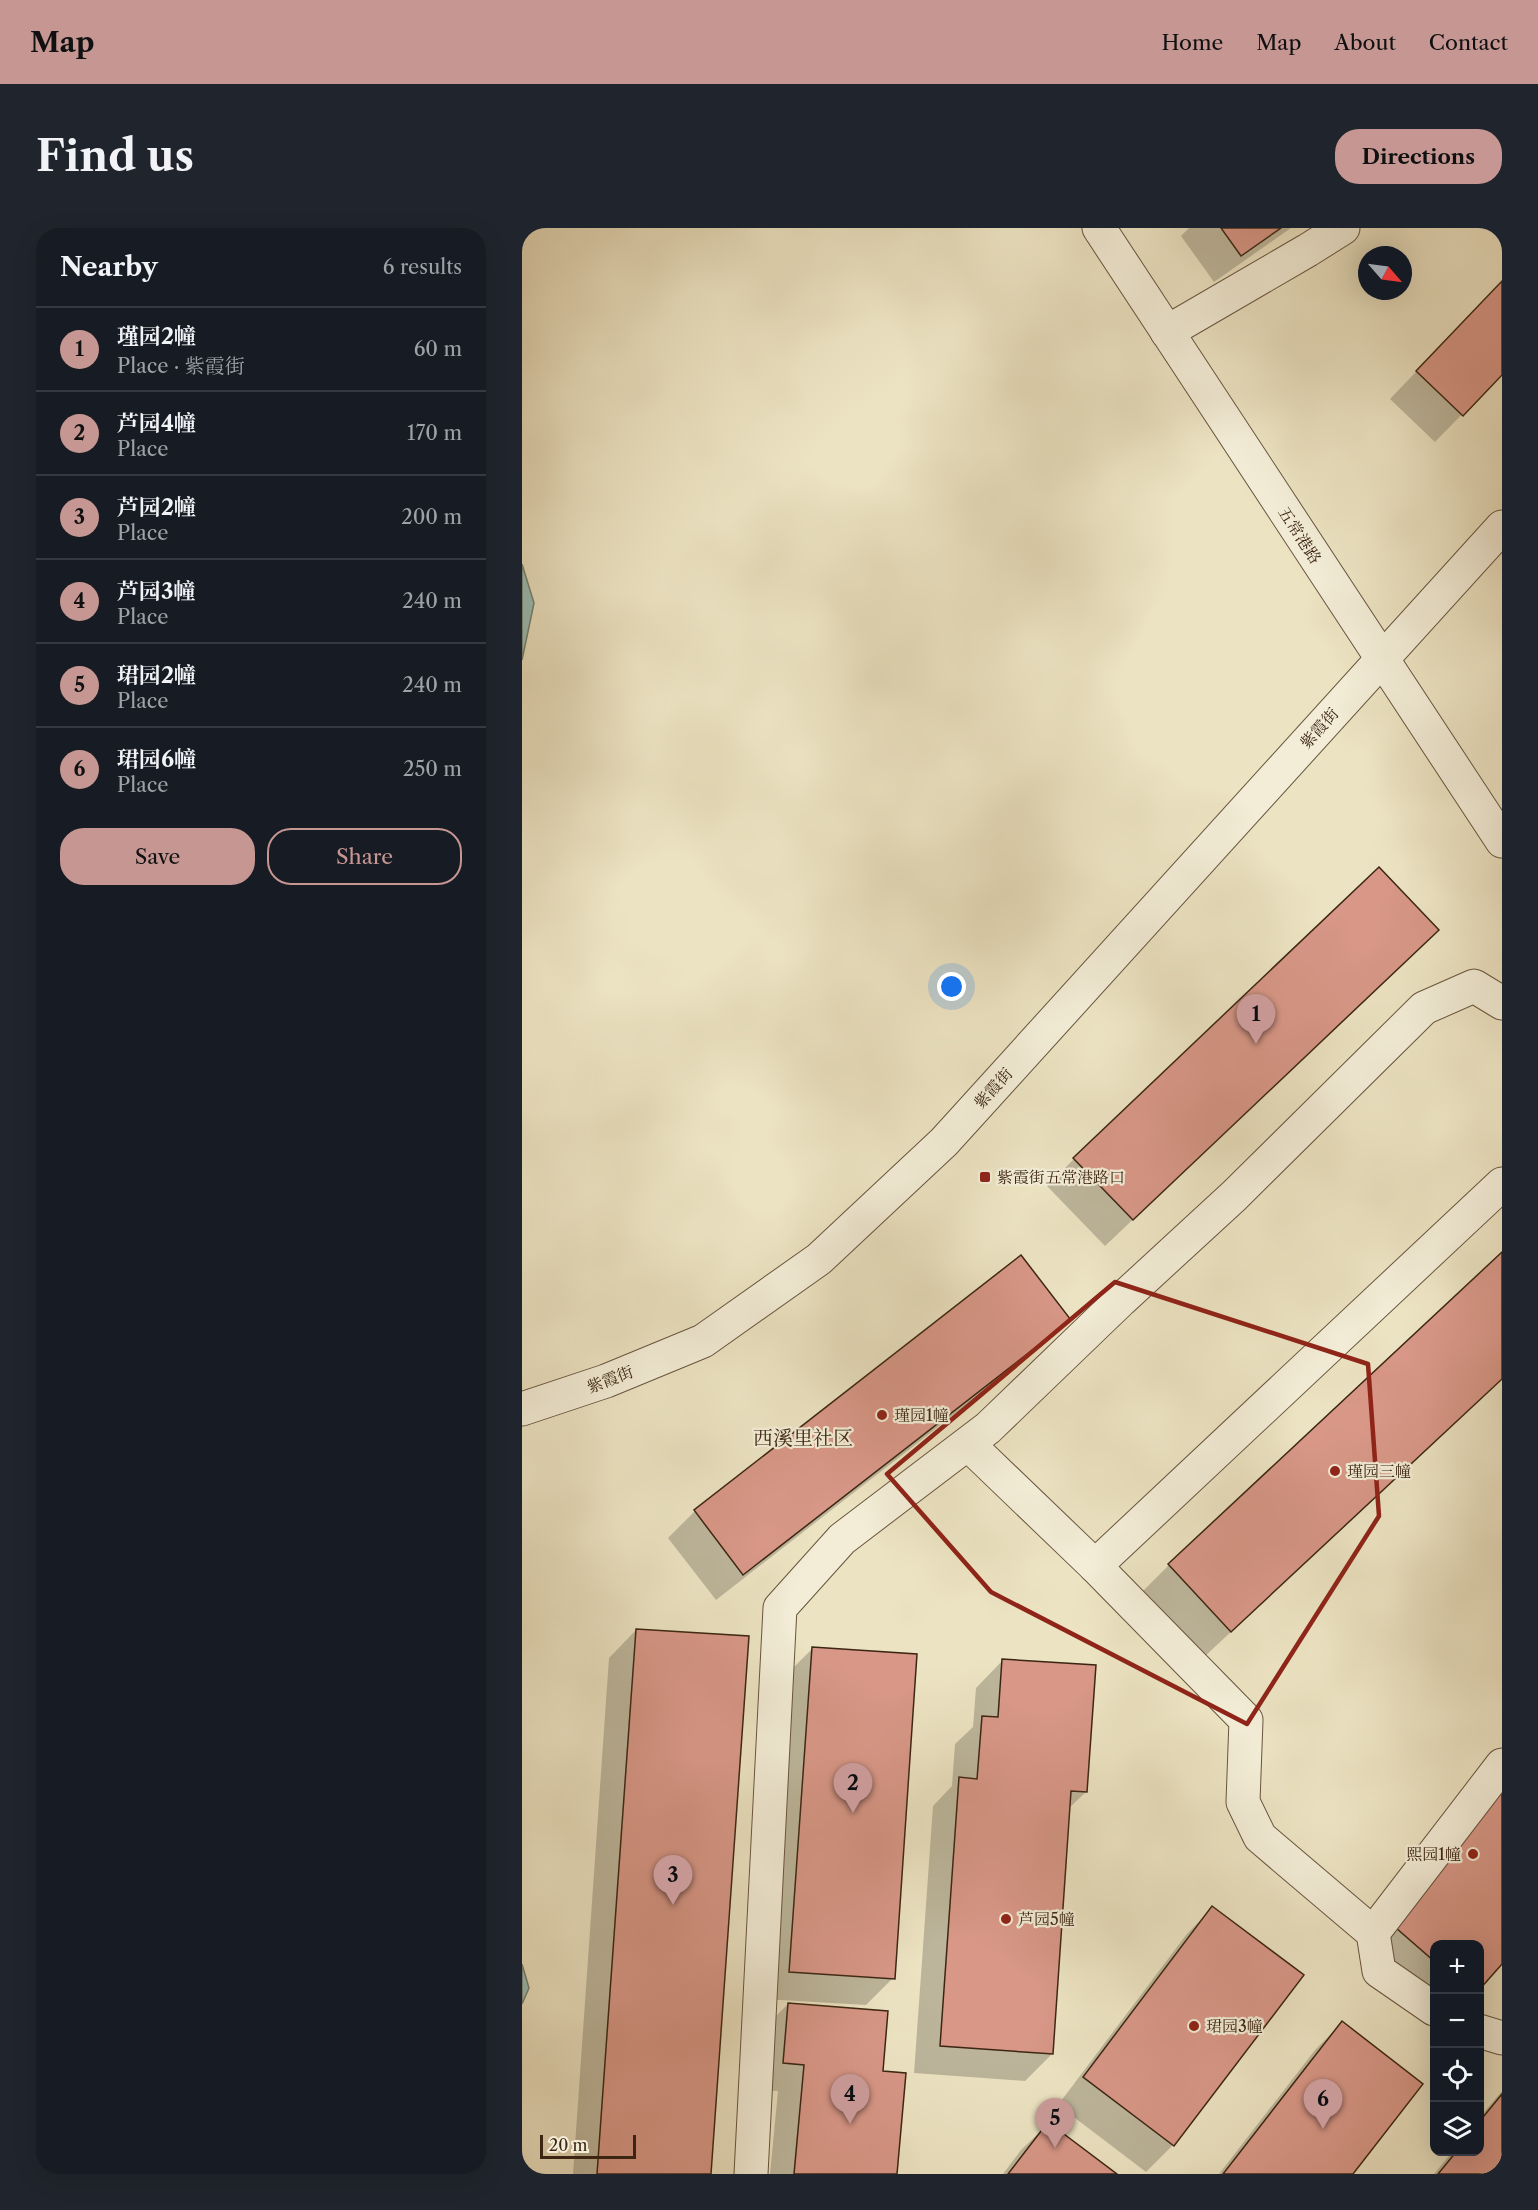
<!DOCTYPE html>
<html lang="en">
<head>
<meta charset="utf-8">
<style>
	:root { --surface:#171b24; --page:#20242c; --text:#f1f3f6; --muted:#9ea1a6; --line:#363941; --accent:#c59692 }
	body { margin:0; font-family:"Libre Caslon Text","Noto Serif SC",serif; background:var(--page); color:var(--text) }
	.controls { position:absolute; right:18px; bottom:18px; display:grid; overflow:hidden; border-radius:12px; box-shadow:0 6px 24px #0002 }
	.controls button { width:54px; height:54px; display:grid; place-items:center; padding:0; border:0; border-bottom:2px solid var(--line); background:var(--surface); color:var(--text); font:30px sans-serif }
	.compass { position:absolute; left:836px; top:18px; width:54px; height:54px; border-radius:50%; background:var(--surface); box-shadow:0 6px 24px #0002; rotate:118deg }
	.scale { position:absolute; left:18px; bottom:15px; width:96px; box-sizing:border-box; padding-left:6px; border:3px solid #3c2613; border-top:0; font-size:16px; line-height:21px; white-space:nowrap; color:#3c2613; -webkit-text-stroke:4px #f3edd7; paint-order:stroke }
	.you { position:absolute; left:430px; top:759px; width:21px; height:21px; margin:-15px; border:4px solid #fff; border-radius:50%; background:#1a73e8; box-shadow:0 0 0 9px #1a73e833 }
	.badge { display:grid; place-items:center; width:39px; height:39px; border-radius:50%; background:var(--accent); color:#111; font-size:20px; font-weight:700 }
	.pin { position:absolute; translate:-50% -50px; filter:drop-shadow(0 2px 3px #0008) }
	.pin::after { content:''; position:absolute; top:32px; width:21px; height:18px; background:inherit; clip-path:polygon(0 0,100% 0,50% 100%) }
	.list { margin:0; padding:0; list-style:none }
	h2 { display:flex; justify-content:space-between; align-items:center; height:78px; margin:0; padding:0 24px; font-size:26px }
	h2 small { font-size:20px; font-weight:400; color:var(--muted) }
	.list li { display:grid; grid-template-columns:39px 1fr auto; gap:18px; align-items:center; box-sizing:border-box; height:84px; padding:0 24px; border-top:2px solid var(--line) }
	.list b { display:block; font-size:22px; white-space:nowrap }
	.list p { margin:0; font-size:20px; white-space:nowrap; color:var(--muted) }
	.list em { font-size:20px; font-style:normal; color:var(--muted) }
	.actions { display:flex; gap:12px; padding:18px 24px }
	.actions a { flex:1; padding:14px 0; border:2px solid var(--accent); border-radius:24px; text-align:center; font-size:21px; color:var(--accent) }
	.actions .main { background:var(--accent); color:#111 }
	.icon { flex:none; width:33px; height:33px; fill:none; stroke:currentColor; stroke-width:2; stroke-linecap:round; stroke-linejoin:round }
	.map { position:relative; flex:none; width:980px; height:1946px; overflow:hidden; border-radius:24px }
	header { display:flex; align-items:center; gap:36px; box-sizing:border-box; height:84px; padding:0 30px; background:var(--accent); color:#111 }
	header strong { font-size:28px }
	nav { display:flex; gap:33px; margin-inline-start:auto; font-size:21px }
	.intro { display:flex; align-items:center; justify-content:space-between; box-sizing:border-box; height:144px; padding:0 36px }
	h1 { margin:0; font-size:42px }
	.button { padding:15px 27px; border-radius:24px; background:var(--accent); color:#111; font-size:21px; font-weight:700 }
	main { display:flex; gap:36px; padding:0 36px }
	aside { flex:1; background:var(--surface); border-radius:24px; box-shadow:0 6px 24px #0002 }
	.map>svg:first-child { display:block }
</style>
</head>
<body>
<header>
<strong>Map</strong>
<nav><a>Home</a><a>Map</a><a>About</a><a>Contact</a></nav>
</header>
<div class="intro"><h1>Find us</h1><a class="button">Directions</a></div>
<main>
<aside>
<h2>Nearby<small>6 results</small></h2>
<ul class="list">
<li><span class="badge">1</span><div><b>瑾园2幢</b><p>Place · 紫霞街</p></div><em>60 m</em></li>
<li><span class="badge">2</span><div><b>芦园4幢</b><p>Place</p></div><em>170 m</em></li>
<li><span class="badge">3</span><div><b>芦园2幢</b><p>Place</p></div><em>200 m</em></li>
<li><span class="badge">4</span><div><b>芦园3幢</b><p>Place</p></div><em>240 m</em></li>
<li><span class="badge">5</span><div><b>珺园2幢</b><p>Place</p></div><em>240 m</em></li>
<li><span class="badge">6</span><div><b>珺园6幢</b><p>Place</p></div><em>250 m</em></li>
</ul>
<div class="actions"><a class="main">Save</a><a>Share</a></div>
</aside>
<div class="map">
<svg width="980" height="1946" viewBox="0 0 980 1946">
	<rect width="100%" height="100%" fill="#ece3c2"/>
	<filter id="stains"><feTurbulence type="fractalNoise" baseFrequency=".00333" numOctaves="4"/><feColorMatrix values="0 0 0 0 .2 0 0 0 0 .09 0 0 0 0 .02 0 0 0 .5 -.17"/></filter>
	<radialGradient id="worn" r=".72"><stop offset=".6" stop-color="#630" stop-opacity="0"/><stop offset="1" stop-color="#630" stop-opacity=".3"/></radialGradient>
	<g fill="#99beb5" stroke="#748174" stroke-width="1.5">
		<polygon points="0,336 12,375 0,432"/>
		<polygon points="0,1736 7,1760 0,1776"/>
	</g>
	<g fill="#0003">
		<polygon points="667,0 769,0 692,54 659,8"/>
		<polygon points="980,54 980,145 913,214 868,171"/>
		<polygon points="888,729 583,1018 525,958 552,931"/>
		<polygon points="547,1092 520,1118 194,1372 146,1310 173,1283"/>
		<polygon points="980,1151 681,1430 620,1364 647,1337"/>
		<polygon points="114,1402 188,1946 51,1946 87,1430"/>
		<polygon points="290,1421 371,1750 344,1777 241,1771 263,1448"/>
		<polygon points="481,1432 564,1564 547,1580 530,1826 503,1853 392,1845 411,1578 430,1558 433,1516 451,1499 454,1460"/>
		<polygon points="980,1556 957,1716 912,1716 912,1782 840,1721"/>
		<polygon points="690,1680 780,1748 651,1917 624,1944 536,1877 664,1707"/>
		<polygon points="266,1776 359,1845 374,1946 248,1946 256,1863 234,1862 239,1803"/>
		<polygon points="820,1795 829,1946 697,1946 793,1822"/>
		<polygon points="980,1863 980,1946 912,1946 930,1924 957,1924 957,1890"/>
		<polygon points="526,1896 592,1946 481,1946 499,1922"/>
	</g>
	<g fill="#d89787" stroke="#3c2613" stroke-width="1.5">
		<polygon points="699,0 759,0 719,28"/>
		<polygon points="980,53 980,147 941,188 894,143"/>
		<polygon points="857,639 917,702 611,992 551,930"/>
		<polygon points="980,1024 980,1151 709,1404 646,1336"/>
		<polygon points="499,1027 549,1092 221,1347 172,1282"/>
		<polygon points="114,1401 227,1408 189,1946 75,1946"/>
		<polygon points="290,1419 395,1426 373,1751 267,1744"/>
		<polygon points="480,1431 574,1437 565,1564 549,1563 531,1826 418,1818 437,1549 455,1551 460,1488 476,1489"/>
		<polygon points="980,1559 980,1736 957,1762 957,1716 912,1716 912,1733 866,1693"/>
		<polygon points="690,1678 782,1747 652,1918 561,1849"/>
		<polygon points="266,1775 366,1783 361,1843 384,1845 375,1946 272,1946 282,1837 261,1835"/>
		<polygon points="820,1793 901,1856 831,1946 701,1946"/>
		<polygon points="980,1866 980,1946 916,1946 934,1924 957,1924 957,1894"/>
		<polygon points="526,1894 595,1946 486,1946"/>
	</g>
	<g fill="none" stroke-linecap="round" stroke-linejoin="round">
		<defs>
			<g id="minor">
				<polyline points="577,0 980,613"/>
				<polyline points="645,104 786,22 821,0"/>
				<polyline points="0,1181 84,1153 181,1113 297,1031 422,914 980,299"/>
				<polyline points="446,1216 573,1338 724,1492 721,1574 738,1609 851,1705 857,1743 912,1781"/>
				<polyline points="573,1338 980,956"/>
				<polyline points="851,1705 980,1537"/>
				<polyline points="957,1803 980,1810"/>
				<polyline points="229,1946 258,1380 320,1311 466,1200 599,1072 712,968 902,780 952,758 980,775"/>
			</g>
		</defs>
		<use href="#minor" stroke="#68553f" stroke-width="35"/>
		<use href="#minor" stroke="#f3edd7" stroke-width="33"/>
	</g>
	<path fill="none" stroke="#8f2418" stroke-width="4.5" stroke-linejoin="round" d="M 593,1054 L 846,1136 L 857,1288 L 725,1496 L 469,1364 L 365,1246 Z"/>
	<g fill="#8f2418" stroke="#f3edd7" stroke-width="2">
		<rect x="457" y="943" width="12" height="12" rx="3"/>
		<circle cx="360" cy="1187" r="6"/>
		<circle cx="813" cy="1243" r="6"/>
		<circle cx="951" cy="1626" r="6"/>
		<circle cx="484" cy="1691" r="6"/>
		<circle cx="672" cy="1798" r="6"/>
	</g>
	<g text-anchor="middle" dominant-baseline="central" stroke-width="4.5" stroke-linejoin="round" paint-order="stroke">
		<g font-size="16" fill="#3c2613" stroke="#f3edd7">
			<text transform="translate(778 307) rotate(57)">五常港路</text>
			<text transform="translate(797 500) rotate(-48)">紫霞街</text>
			<text transform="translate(471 860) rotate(-48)">紫霞街</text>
			<text transform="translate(88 1151) rotate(-21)">紫霞街</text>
		</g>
		<g font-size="16" fill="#3c2613" stroke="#f3edd7" text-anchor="start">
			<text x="475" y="949">紫霞街五常港路口</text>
			<text x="372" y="1187">瑾园1幢</text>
			<text x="825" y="1243">瑾园三幢</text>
			<text x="939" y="1626" text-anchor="end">熙园1幢</text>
			<text x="496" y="1691">芦园5幢</text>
			<text x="684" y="1798">珺园3幢</text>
		</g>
		<g font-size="20" fill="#3c2613" stroke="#f3edd7">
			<text x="281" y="1210">西溪里社区</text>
		</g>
	</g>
	<rect width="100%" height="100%" filter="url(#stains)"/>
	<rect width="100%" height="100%" fill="url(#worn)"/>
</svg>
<div class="controls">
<button>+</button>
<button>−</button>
<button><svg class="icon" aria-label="locate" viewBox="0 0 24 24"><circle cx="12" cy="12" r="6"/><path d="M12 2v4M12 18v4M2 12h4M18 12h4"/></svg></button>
<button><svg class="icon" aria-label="layers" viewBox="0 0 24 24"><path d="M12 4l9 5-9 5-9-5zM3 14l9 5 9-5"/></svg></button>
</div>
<svg class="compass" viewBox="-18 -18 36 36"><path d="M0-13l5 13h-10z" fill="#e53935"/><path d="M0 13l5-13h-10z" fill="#9ea1a6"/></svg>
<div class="scale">20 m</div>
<div class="you"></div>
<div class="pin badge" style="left:734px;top:816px">1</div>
<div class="pin badge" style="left:331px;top:1585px">2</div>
<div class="pin badge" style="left:151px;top:1677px">3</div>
<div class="pin badge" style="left:328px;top:1896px">4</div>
<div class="pin badge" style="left:533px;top:1920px">5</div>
<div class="pin badge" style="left:801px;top:1901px">6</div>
</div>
</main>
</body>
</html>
